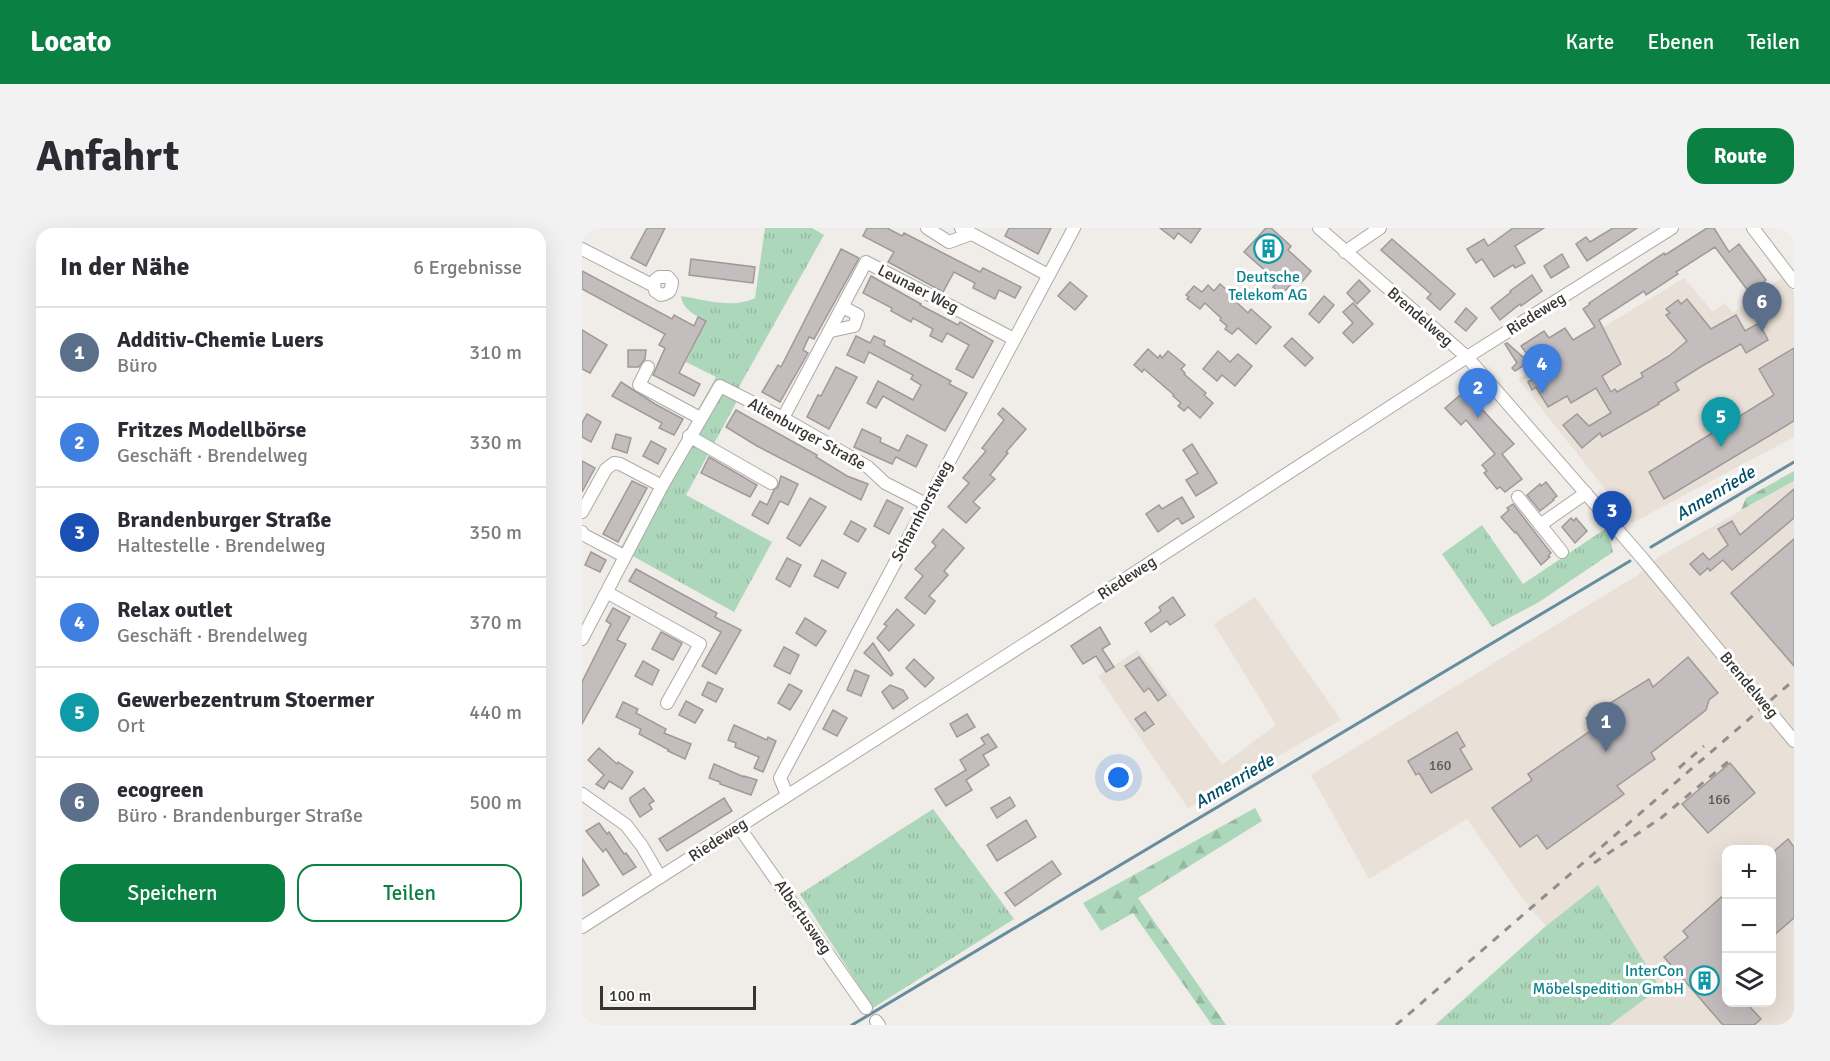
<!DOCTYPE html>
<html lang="de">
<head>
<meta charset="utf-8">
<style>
	:root { --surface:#fff; --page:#f2f2f3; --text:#2b2b33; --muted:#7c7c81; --line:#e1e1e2; --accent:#0b8043 }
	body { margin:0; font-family:Signika,sans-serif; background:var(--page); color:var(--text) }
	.controls { position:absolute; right:18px; bottom:18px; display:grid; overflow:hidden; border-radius:12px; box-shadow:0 6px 24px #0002 }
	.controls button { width:54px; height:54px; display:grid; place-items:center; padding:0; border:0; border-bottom:2px solid var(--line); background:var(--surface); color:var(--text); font:30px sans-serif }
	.scale { position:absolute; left:18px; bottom:15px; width:156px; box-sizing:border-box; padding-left:6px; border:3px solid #363533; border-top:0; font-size:16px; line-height:21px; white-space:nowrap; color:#363533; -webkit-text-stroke:4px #fff; paint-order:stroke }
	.you { position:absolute; left:537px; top:550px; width:21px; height:21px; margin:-15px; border:4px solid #fff; border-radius:50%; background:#1a73e8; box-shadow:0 0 0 9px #1a73e833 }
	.badge { display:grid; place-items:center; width:39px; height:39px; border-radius:50%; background:var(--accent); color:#fff; font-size:20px; font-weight:700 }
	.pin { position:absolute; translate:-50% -50px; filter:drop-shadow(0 2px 3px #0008) }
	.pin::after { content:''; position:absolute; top:32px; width:21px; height:18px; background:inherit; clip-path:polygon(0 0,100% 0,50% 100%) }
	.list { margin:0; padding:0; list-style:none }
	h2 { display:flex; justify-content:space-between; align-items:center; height:78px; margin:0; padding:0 24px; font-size:26px }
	h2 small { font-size:20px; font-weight:400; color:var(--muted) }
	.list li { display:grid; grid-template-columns:39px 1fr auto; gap:18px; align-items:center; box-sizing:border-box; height:90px; padding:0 24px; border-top:2px solid var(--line) }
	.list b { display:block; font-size:22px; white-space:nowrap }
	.list p { margin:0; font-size:20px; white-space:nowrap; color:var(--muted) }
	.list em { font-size:20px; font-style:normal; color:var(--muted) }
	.actions { display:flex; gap:12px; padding:18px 24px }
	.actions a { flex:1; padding:14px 0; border:2px solid var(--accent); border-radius:18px; text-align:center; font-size:21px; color:var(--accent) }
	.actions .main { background:var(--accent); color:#fff }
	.icon { flex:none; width:33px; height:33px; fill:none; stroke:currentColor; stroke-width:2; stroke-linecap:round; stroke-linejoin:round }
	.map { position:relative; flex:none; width:1212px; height:797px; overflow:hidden; border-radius:18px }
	header { display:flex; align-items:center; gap:36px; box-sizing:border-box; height:84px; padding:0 30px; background:var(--accent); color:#fff }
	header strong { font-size:28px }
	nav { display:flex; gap:33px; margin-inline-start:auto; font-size:21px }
	.intro { display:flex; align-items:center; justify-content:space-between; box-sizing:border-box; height:144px; padding:0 36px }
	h1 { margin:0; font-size:42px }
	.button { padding:15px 27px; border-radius:18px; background:var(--accent); color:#fff; font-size:21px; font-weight:700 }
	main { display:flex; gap:36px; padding:0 36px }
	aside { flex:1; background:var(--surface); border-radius:18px; box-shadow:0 6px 24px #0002 }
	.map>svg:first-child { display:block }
</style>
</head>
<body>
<header>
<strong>Locato</strong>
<nav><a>Karte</a><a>Ebenen</a><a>Teilen</a></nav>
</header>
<div class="intro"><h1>Anfahrt</h1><a class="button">Route</a></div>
<main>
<aside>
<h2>In der Nähe<small>6 Ergebnisse</small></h2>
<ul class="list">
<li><span class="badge" style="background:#5c6f8a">1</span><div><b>Additiv-Chemie Luers</b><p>Büro</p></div><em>310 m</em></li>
<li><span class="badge" style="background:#3f7fe0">2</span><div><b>Fritzes Modellbörse</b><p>Geschäft · Brendelweg</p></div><em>330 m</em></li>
<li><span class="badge" style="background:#1a4fb4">3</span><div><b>Brandenburger Straße</b><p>Haltestelle · Brendelweg</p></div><em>350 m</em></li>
<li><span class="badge" style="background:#3f7fe0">4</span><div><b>Relax outlet</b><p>Geschäft · Brendelweg</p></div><em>370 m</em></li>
<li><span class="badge" style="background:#0f9aa8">5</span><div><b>Gewerbezentrum Stoermer</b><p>Ort</p></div><em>440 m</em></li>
<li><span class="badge" style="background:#5c6f8a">6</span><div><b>ecogreen</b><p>Büro · Brandenburger Straße</p></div><em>500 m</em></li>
</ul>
<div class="actions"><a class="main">Speichern</a><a>Teilen</a></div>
</aside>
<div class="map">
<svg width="1212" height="797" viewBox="0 0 1212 797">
	<defs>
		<pattern id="grass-tufts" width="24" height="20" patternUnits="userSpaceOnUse" patternTransform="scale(1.5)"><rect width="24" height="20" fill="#add7ba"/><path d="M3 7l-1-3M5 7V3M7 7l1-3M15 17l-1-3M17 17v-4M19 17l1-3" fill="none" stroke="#95b9a0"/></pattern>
		<pattern id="forest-firs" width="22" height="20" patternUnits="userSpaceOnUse" patternTransform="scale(1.5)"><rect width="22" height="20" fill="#add7ba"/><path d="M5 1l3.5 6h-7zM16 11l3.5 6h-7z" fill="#95b9a0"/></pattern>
	</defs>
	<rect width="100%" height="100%" fill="#f0ece8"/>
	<g fill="#e9e0d7" fill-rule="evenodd">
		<polygon points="1201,49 1212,64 1212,209 1050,295 936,151 1102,50 1131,84 1143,75 1151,85"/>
		<path d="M 1212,253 L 1212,797 L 1028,797 L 1078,760 L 1016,657 L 964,698 L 943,674 L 885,591 L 787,651 L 729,547 L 1054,348 L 1078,328 ZM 1144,622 L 1190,622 L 1190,774 L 1144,774 Z"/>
		<polygon points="673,369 759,492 606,580 516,448 556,422 640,537 694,497 632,396"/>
	</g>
	<g fill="url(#grass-tufts)">
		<path d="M 183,0 L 230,0 L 242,7 L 158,157 L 154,175 L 104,267 L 190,314 L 152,384 L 38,321 L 134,149 L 104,134 L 124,93 C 113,87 101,82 99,68 C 124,72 151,81 173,70 Z"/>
		<polygon points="900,297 941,356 1026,299 1031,324 957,374 910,399 860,326"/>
		<polygon points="351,581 432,691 291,780 218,666"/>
		<polygon points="1016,657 1078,760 1028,797 853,797 964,698"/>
	</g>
	<g fill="url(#forest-firs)">
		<polygon points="1212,243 1212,253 1159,282 1164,270"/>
		<polygon points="673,580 680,593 556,670 644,797 630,797 551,685 519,703 501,675"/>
	</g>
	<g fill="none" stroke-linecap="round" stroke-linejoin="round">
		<g stroke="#668d9f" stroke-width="3">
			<polyline points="1069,319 1212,234"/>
			<polyline points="270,797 1048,333"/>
		</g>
	</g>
	<g fill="#c3bebd" stroke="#9f9998" stroke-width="1.5">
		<polygon points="65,0 83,0 64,38 49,30"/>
		<polygon points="285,0 305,0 320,8 322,5 398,44 401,40 439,59 433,70 417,62 413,71 391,60 393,55 372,44 361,64 306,34 312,24 281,8"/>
		<polygon points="427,0 469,0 456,26 423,8"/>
		<polygon points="578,0 619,0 609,15 596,5 592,11"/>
		<polygon points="684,0 689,0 709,18 706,22 729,43 719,55 714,51 700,66 691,59 695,54 694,52 662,24"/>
		<polygon points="931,0 962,0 933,18 943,35 933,40 931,37 912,49 900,31 894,35 885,21 902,11 906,18"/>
		<polygon points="1031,0 1055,0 1005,33 994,16 1004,9 1008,14"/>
		<polygon points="1125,0 1132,0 1147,24 1157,16 1184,52 1181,55 1196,75 1194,76 1197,80 1182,92 1167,71 1170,68 1133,19 1094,44 1096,46 1064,67 1062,63 1017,92 1039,136 1020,148 1029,164 1033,161 1035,164 1061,149 1059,145 1087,128 1105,113 1084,87 1088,85 1084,81 1096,72 1099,76 1105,71 1129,101 1154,87 1163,103 1177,95 1186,112 1164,125 1159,116 1120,138 1093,155 1097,162 1076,175 1077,176 1020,209 1018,205 1000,220 981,197 995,186 1007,198 1029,185 1014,160 989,175 985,168 966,179 954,159 950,162 946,154 970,139 962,125 933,143 930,140 935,135 923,116 925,115 941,129 945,126 939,118 962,103 967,110 983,100 991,112 1013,99 1001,81 1008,76 1007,75 1082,25 1083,27"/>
		<polygon points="810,11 873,66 858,82 845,70 849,66 799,22"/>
		<polygon points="259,21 277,30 232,111 227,109 221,122 226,125 198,174 180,164 196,137 199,139"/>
		<polygon points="980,26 987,39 969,50 962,38"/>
		<polygon points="109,31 173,39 171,55 107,47"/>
		<polygon points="0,43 90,91 92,87 112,98 116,89 124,93 97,145 118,156 112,168 71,147 83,120 77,117 83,106 0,61"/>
		<polygon points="950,47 960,63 939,78 938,76 918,92 909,80 929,64 928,63"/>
		<polygon points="289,48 339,76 338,77 376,97 378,94 411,113 391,150 374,141 387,117 365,105 360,114 348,108 351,101 331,90 329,94 309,83 310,80 281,65"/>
		<polygon points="777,52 788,63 775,76 765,65"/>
		<polygon points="488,54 505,68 493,82 476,68"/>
		<polygon points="638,56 652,68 650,70 666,85 669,81 689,99 674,116 656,100 650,106 643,101 645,98 638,92 639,90 623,75 618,81 605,71 607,69 604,67 612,58 620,64 626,57 632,63"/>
		<polygon points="742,68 752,77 737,95 727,86"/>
		<polygon points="771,75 791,96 771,115 761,105 771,95 761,84"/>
		<polygon points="884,80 895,90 884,103 873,94"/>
		<polygon points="0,102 25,117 8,145 0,141"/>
		<polygon points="274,108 288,115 292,108 303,113 302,117 369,153 367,156 385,165 363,203 301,168 294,180 285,175 296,153 331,172 339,157 329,151 331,147 287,124 282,135 265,127"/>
		<polygon points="710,110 731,130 723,138 702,118"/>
		<polygon points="1212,120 1212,193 1082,271 1067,244 1192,167 1177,141"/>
		<polygon points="566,121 576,130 578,127 580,130 586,123 603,137 599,141 603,145 602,146 624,165 622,167 631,175 618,190 606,179 602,183 596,178 599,175 591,168 592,167 562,141 560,144 552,137"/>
		<polygon points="46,122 64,122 63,131 57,139 46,139"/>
		<polygon points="636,123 648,134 656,126 670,138 653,158 640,147 635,153 621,141"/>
		<polygon points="254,139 275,149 247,201 225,189 236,167 239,168"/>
		<polygon points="39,154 73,176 101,191 92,207 77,200 80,195 30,168"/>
		<polygon points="883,163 932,216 920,226 940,251 923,264 918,259 915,261 902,245 905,243 900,237 913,226 884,192 879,197 863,180"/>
		<polygon points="421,180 444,201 424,224 426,225 408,247 413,251 391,274 398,280 384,295 366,279 387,255 381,250 404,223 400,220 422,192 416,186"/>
		<polygon points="154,182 235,227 234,229 265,248 286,256 279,272 175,218 144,199"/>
		<polygon points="5,186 19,194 9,214 0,209 0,195"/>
		<polygon points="280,201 299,210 298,214 317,223 325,207 345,217 334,239 314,229 310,236 272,219"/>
		<polygon points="34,206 49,210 45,225 30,220"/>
		<polygon points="69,213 84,221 76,236 61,228"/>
		<polygon points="610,216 635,255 614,268 604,252 616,245 601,222"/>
		<polygon points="127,229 175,257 168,269 119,245"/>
		<polygon points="0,233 13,240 0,264"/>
		<polygon points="199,248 216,256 206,277 198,273 186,296 170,287 178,273 185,277 192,262 196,259"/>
		<polygon points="50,253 65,260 36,314 21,306"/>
		<polygon points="964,254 975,268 971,271 972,272 958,283 945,267 958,256 959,258"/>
		<polygon points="1212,261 1212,290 1150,342 1141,332 1128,343 1126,340 1118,347 1108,336 1121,325 1127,332 1146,317 1136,301 1150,293 1158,307"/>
		<polygon points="600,269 612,289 600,296 596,290 576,304 564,286 577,277 580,281"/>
		<polygon points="228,270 244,279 218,318 205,310"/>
		<polygon points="305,272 321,280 307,306 292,298"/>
		<polygon points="931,276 969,325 966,328 968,329 959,337 934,304 933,305 919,289 927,282 925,280"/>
		<polygon points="989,290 992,293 994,290 1005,303 993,315 980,299"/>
		<polygon points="269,293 284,301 276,314 262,306"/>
		<polygon points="361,301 382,320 362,343 366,347 347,368 353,373 343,386 323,370 341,348 333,341 354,318 350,314"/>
		<polygon points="1212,311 1212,438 1149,365"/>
		<polygon points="9,324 24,332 18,344 3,337"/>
		<polygon points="205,330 219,337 208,359 194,351"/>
		<polygon points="240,332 264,345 256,360 232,348"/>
		<polygon points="54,341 135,385 133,389 159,402 134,446 120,438 139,404 47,353"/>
		<polygon points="591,369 603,387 588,397 585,393 569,404 563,395 579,383 577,379"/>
		<polygon points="31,380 48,389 35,412 44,416 0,496 0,454 29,396 24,393"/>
		<polygon points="315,381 332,397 307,423 295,410 305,398 302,396"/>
		<polygon points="223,390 244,403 234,418 214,405"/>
		<polygon points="518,399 528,416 520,421 532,439 524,444 514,428 501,436 489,418"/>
		<polygon points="79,404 100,415 91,432 70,421"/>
		<polygon points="291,415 311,446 309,448 282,425"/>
		<polygon points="202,419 217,427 208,446 192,438"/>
		<polygon points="557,429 584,467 576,473 567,460 562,464 543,438"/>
		<polygon points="1106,429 1136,465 1127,472 1124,482 1069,525 1073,531 1035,558 1042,566 965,621 955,607 938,619 910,580 950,552 946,546 1011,501 1004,490 1067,451 1071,459"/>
		<polygon points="332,431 352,450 343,459 324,440"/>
		<polygon points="61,433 77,442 70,457 53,448"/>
		<polygon points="273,442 287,448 279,468 265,462"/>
		<polygon points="126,454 141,461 134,474 120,467"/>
		<polygon points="207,456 220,463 208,482 196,475"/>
		<polygon points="308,457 321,462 326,470 311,481 300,464"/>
		<polygon points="104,473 121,482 113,495 97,487"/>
		<polygon points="41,474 56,481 54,485 84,501 82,505 109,516 103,531 86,523 87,522 57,506 59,501 34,489"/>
		<polygon points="251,482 265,490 255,508 241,501"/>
		<polygon points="563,484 572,496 562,503 553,491"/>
		<polygon points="385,486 393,499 375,509 368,496"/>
		<polygon points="152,497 185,512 186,509 194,513 181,544 172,540 177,529 153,519 154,515 146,512"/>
		<polygon points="875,504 883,518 878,521 890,541 849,565 837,545 834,547 826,533"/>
		<polygon points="406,506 415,519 401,527 407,537 384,552 390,562 364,578 353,561 384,542 378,532 403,516 399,510"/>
		<polygon points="17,520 35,536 36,534 51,544 40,561 27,553 22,561 14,556 22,547 6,532"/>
		<polygon points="1148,535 1173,565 1126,605 1100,576"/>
		<polygon points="132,536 162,549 162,548 175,552 169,567 138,556 138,554 127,550"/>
		<polygon points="62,560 72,573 67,576 70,581 58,589 48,573 48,570"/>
		<polygon points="428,569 433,578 415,590 409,580"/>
		<polygon points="142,570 150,583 85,623 77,611"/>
		<polygon points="444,592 454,609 415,633 405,617"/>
		<polygon points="17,595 25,606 27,604 42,626 44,625 54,639 41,647 24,621 21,624 4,603"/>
		<polygon points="1206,611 1212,619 1212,690 1190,709 1190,625"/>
		<polygon points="0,630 17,657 0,668"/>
		<polygon points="470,633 479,646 433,678 423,665"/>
		<polygon points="1144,665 1144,774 1174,774 1168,779 1179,791 1172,797 1141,797 1082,729 1106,709 1101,703"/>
	</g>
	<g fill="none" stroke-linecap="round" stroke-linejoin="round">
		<defs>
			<g id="street">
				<polyline points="345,0 367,14 389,6"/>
				<polyline points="379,0 466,47"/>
				<polyline points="737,0 885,129 1061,331 1212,513"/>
				<polyline points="1171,0 1212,54"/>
				<path d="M 0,21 L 72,58 L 73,63 L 79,67 C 88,65 89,63 90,54 L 86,49 L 77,49 L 73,52 L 72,58"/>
				<polyline points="763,24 798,0"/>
				<polyline points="249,103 272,98 276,87 261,79"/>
				<polyline points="66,139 57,157 118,190"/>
				<polyline points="201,190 284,34 432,111"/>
				<polyline points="107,208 189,255"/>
				<polyline points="936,269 980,324"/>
				<polyline points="0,284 24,241 32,235 38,236 80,258"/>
				<polyline points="958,297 1004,265"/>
				<polyline points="0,304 2,307 42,328"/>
				<polyline points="26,365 118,416 85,475"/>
				<polyline points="0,411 80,258 138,158 201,190 286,239 303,255 344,276"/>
				<polyline points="0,566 44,597 60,618 78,649"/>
				<polyline points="205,567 198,550 492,0"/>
				<polyline points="157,599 284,780"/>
				<polyline points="0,699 477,394 885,129 1090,0"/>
				<polyline points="294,793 297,797"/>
			</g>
		</defs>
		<use href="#street" stroke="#adaaa6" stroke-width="14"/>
		<use href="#street" stroke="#fff" stroke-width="12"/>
		<g stroke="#908d8a" stroke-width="3" stroke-dasharray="8 8" stroke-linecap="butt">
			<polyline points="1097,540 1122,518"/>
			<polyline points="1012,635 1079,590 1148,532"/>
			<polyline points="814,797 1212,452"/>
		</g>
	</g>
	<defs>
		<symbol id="building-ring" viewBox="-11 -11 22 22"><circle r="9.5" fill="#fff" stroke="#0f9aa8" stroke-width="1.5"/><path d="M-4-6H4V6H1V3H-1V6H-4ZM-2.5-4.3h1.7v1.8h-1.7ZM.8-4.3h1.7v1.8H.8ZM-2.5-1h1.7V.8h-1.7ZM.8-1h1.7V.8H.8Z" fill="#0f9aa8"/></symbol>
	</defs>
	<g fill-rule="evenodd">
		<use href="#building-ring" x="670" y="4" width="33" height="33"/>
		<use href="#building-ring" x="1106" y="736" width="33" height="33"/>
	</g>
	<g text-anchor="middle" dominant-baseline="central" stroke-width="6" stroke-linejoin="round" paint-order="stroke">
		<g font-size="14" fill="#595756">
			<text x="858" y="537">160</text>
			<text x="1137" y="571">166</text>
		</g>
		<g font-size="16" fill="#0d838f" stroke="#fff">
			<text x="686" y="49">Deutsche<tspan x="686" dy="18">Telekom AG</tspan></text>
			<text x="1102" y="743" text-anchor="end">InterCon<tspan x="1102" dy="18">Möbelspedition GmbH</tspan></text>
		</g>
		<g font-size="16" fill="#363533" stroke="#fff">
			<text transform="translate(336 61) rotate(27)">Leunaer Weg</text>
			<text transform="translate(954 86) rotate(-32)">Riedeweg</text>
			<text transform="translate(838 89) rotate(41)">Brendelweg</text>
			<text transform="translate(225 206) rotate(29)">Altenburger Straße</text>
			<text transform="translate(340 283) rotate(-62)">Scharnhorstweg</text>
			<text transform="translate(545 350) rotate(-33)">Riedeweg</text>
			<text transform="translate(1167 457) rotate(50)">Brendelweg</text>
			<text transform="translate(136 612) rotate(-33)">Riedeweg</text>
			<text transform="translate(221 689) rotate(55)">Albertusweg</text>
		</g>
		<g font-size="18" font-style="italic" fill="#004e69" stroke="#fff">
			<text transform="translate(1133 265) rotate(-31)">Annenriede</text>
			<text transform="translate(652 553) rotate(-31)">Annenriede</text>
		</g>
	</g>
</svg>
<div class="controls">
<button>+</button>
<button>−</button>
<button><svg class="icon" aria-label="layers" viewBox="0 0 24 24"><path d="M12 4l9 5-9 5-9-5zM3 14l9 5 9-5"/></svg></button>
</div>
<div class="scale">100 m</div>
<div class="you"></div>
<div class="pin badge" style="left:1024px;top:524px;background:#5c6f8a">1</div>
<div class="pin badge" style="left:896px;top:190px;background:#3f7fe0">2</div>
<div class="pin badge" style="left:1030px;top:313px;background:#1a4fb4">3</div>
<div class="pin badge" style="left:960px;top:166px;background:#3f7fe0">4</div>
<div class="pin badge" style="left:1139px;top:219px;background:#0f9aa8">5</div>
<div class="pin badge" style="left:1180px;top:104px;background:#5c6f8a">6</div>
</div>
</main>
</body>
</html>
